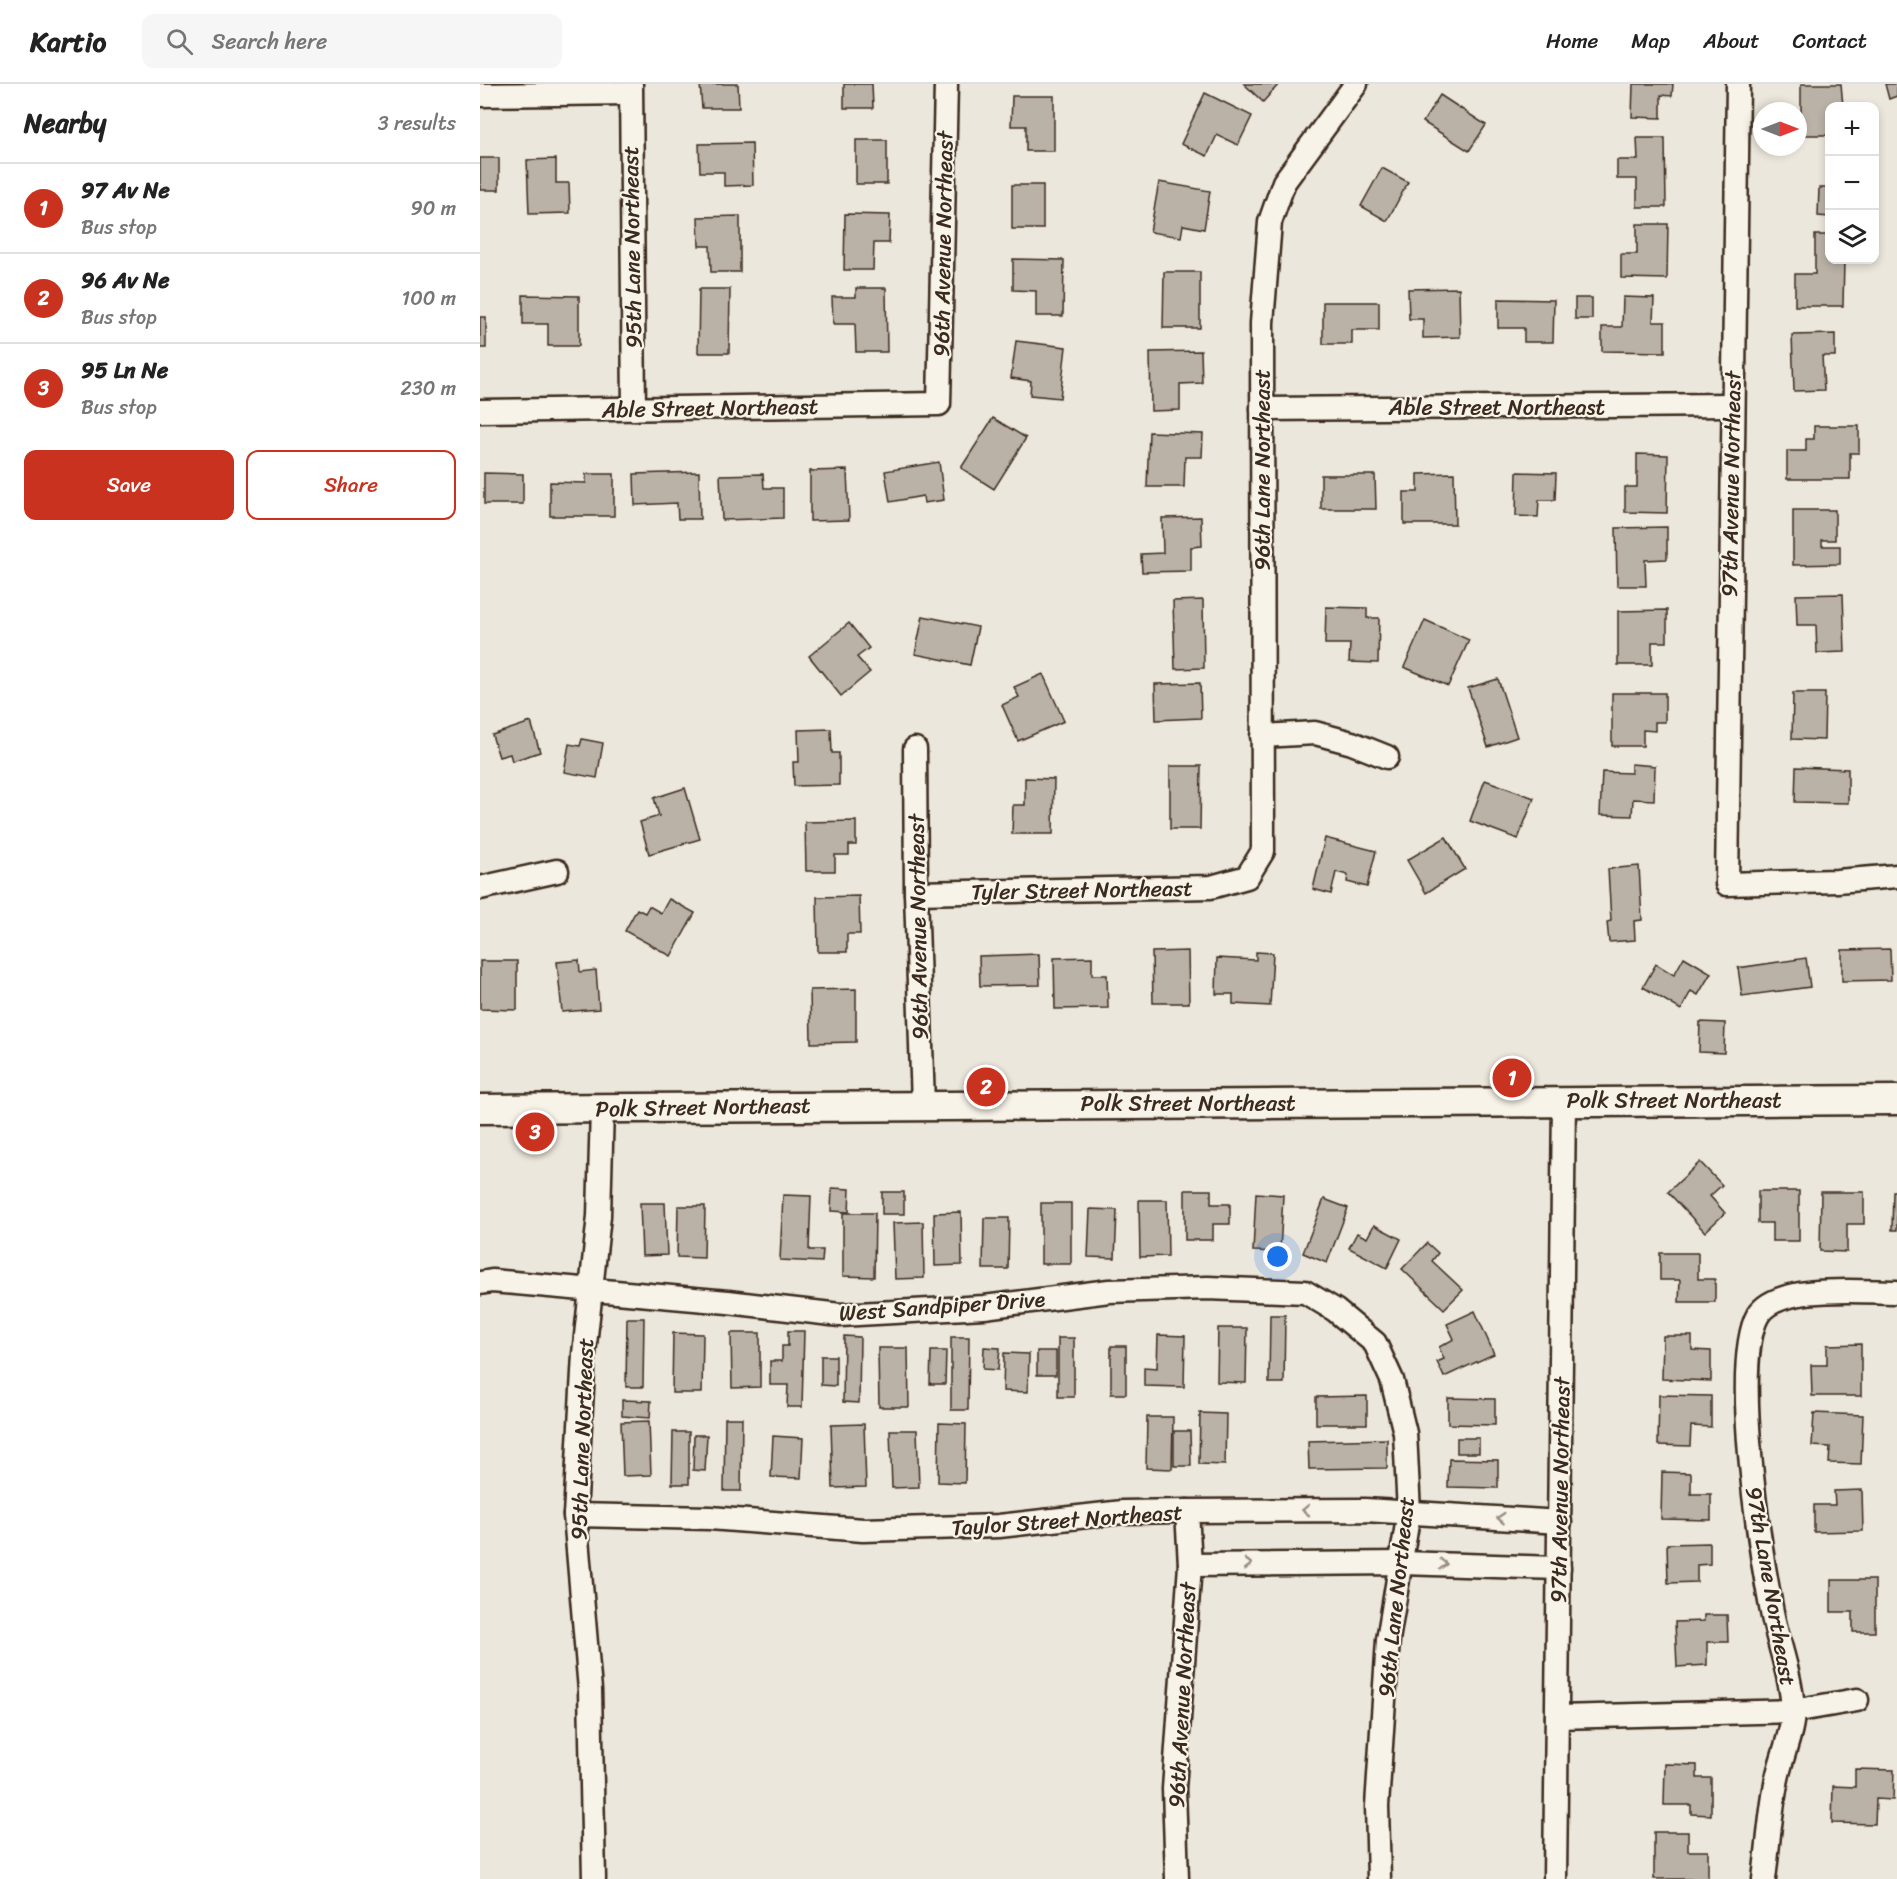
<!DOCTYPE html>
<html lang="en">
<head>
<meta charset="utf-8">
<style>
	:root { --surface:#fff; --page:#f6f6f6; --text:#222; --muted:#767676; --line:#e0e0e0; --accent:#c8321e }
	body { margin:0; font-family:Sriracha,sans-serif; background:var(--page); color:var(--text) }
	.controls { position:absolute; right:18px; top:18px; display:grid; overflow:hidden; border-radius:12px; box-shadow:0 3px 9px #0003 }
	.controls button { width:54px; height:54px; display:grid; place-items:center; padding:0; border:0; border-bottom:2px solid var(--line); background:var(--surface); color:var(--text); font:30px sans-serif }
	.compass { position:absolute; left:1273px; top:18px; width:54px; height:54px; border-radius:50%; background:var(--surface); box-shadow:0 3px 9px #0003; rotate:90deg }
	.you { position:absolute; left:798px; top:1173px; width:21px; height:21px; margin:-15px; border:4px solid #fff; border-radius:50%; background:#1a73e8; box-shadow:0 0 0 9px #1a73e833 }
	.badge { display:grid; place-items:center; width:39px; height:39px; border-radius:50%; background:var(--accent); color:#fff; font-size:20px; font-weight:700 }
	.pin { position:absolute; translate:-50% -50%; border:3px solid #fff; box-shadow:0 2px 6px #0006 }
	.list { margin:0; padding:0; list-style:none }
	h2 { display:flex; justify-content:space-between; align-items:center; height:78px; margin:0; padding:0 24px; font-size:26px }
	h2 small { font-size:20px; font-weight:400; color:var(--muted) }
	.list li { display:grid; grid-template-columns:39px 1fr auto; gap:18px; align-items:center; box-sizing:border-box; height:90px; padding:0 24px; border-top:2px solid var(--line) }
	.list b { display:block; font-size:22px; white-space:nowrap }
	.list p { margin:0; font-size:20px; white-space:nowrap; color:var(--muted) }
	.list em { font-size:20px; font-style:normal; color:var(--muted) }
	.actions { display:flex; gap:12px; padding:18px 24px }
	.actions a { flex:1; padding:14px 0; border:2px solid var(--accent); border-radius:12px; text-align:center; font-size:21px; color:var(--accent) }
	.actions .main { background:var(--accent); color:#fff }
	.icon { flex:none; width:33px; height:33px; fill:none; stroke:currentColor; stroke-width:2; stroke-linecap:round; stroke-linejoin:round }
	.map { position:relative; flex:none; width:1417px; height:1795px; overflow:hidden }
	header { display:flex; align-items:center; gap:36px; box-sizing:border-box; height:84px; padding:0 30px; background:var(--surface); border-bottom:2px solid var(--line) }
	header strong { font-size:28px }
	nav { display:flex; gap:33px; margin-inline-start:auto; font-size:21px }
	.search { width:420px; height:54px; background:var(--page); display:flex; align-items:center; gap:15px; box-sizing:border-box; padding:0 21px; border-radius:12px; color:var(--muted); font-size:22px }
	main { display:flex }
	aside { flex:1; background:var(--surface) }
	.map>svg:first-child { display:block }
</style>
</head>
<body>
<header>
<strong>Kartio</strong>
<div class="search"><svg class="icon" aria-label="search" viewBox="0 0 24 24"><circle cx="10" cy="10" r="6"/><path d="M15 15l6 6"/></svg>Search here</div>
<nav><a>Home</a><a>Map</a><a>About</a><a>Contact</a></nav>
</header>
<main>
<aside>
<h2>Nearby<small>3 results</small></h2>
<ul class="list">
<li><span class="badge">1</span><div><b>97 Av Ne</b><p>Bus stop</p></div><em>90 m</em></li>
<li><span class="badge">2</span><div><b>96 Av Ne</b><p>Bus stop</p></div><em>100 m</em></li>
<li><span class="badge">3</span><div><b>95 Ln Ne</b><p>Bus stop</p></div><em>230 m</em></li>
</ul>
<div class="actions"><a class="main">Save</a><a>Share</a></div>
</aside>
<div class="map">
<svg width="1417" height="1795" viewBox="0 0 1417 1795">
	<rect width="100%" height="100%" fill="#ece7dc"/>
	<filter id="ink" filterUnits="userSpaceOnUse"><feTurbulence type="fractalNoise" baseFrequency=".0167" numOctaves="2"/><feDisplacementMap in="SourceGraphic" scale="12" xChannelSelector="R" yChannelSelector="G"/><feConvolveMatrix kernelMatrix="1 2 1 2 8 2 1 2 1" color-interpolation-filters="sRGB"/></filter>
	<g filter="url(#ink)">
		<g fill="#bab2a7" stroke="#3b2a1e" stroke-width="1.5">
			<polygon points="220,0 258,0 259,24 222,24"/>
			<polygon points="364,0 392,0 393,24 364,24"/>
			<polygon points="764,0 799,0 783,18"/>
			<polygon points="1153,0 1193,0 1192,12 1181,11 1181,34 1152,33"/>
			<polygon points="1321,0 1361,0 1363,22 1350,22 1350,51 1321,51"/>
			<polygon points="1405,0 1417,0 1417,12 1409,15"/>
			<polygon points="725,9 772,32 758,61 737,51 727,72 701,60"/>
			<polygon points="960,11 1006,41 989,67 943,38"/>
			<polygon points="532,12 574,12 574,67 546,67 546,42 531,42"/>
			<polygon points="1157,54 1185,54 1186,123 1157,123 1157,95 1137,95 1137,76 1158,76"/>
			<rect x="376" y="56" width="31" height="44"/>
			<polygon points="272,59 273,101 244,102 244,88 220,88 219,60"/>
			<rect x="0" y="74" width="19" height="32"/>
			<polygon points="76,75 76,99 89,99 90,129 49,130 47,76"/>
			<polygon points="902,84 928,98 907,137 881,122"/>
			<polygon points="679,98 730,107 724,145 703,141 701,153 670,148"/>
			<rect x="532" y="101" width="31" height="44"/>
			<polygon points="1339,104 1350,104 1350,133 1338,132"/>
			<polygon points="365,130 410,131 409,159 394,159 393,186 364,186"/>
			<polygon points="260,132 260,188 231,188 230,162 219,162 218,133"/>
			<polygon points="1157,140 1188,140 1187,195 1141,194 1141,170 1157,170"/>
			<polygon points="1335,151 1350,151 1350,176 1364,176 1363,222 1315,222 1315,190 1335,190"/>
			<polygon points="533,175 584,176 583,232 556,232 556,207 533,206"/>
			<polygon points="684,188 720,188 720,244 683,244"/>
			<polygon points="376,204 406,204 407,268 376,268 375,240 353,240 352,213 376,213"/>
			<polygon points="979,204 980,253 943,254 943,235 929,235 928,205"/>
			<polygon points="219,205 250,205 249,269 218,269"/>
			<polygon points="43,211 99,212 99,262 68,262 68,240 43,240"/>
			<polygon points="1143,213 1174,214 1173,238 1185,238 1185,268 1122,267 1122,243 1142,243"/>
			<rect x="1095" y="214" width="17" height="21"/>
			<polygon points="1018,215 1074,216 1073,258 1044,258 1044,244 1018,244"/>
			<polygon points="843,218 899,218 899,246 872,246 872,260 843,260"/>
			<rect x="0" y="233" width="6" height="31"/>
			<polygon points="1355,250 1355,272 1342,272 1344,306 1314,307 1312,251"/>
			<polygon points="536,257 586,263 580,314 550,311 551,297 531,294"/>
			<polygon points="721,267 722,299 700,300 700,326 671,327 670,268"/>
			<polygon points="513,334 546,354 514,405 481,384"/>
			<polygon points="1334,342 1379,342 1379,369 1370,369 1370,395 1307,395 1307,367 1326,367 1326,355 1334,355"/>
			<polygon points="669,348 723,350 722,373 705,373 704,403 667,403"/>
			<polygon points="1157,370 1188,371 1187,429 1145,428 1145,403 1157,403"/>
			<polygon points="459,378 464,416 444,419 443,412 410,418 405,387"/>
			<polygon points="367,386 369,436 330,437 330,387"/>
			<polygon points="219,388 220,435 198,435 197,419 155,421 154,390"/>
			<polygon points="1037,388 1076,389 1075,416 1059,416 1058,433 1036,432"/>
			<polygon points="4,389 43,390 43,420 4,420"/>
			<polygon points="974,389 975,440 924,440 924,408 938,408 938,390"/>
			<polygon points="106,390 134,390 134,432 70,432 70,398 106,399"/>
			<polygon points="283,390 284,404 303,404 303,434 242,436 240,391"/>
			<polygon points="841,391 895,391 896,425 841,425"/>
			<polygon points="1313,426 1355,426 1355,456 1342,456 1342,462 1360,462 1360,480 1313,481"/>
			<polygon points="721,433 722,462 711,463 711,487 662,488 661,470 683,469 682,434"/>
			<polygon points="1187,443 1187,475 1165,476 1166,502 1137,502 1136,444"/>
			<polygon points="1363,510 1365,568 1337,569 1336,541 1317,541 1316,511"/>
			<polygon points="723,516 724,584 695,585 693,517"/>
			<polygon points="846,523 887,524 887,534 899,534 898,579 869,578 870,560 845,560"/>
			<polygon points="1187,526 1187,558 1172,558 1172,581 1138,581 1138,527"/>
			<polygon points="443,532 498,543 490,581 435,570"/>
			<polygon points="945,536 989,556 968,602 924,583"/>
			<polygon points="369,539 389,564 377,573 390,588 361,612 329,572"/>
			<polygon points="563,590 584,637 538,657 522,621 539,613 534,603"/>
			<polygon points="1018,595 1037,653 1008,663 988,604"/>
			<polygon points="720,599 721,634 676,636 675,600"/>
			<polygon points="1132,609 1185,609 1185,638 1175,638 1175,647 1163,646 1163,662 1132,662"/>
			<polygon points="1313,609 1345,609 1344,656 1312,655"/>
			<polygon points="51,638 60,668 32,677 30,670 19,673 12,651"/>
			<polygon points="351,645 352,669 359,669 359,701 314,702 313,678 319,678 318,646"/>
			<polygon points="102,655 123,659 117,694 84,688 89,660 100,662"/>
			<polygon points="1151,680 1175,682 1174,716 1153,715 1152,732 1120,731 1122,688 1151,689"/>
			<polygon points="690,682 721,682 720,745 690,745"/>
			<polygon points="1316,683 1368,685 1368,719 1315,718"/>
			<polygon points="545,694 574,695 573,750 532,750 533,721 545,721"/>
			<polygon points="1005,696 1054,714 1038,755 990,737"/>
			<polygon points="205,704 220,755 169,770 160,738 179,732 174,714"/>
			<polygon points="376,737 376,761 369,761 369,771 355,771 355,787 326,787 325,738"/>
			<polygon points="966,753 985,785 946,809 927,776"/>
			<polygon points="845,754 896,767 887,803 867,798 868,791 856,788 851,810 833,805"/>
			<polygon points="1159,782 1162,836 1154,837 1155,856 1129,858 1127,838 1131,837 1128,785"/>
			<polygon points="379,812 380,850 367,850 367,868 338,868 337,813"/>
			<polygon points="189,815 215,829 191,872 145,847 157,825 165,829 169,822 181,829"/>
			<polygon points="1410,865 1411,896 1362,897 1362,866"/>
			<polygon points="708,867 709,919 673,919 672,868"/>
			<polygon points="776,868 793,869 790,922 753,920 753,910 736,910 737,874 776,876"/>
			<polygon points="559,870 560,901 500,902 499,872"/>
			<polygon points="612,873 612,891 627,891 628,924 575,925 574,874"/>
			<polygon points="1204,873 1231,889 1218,911 1211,907 1201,926 1163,903 1176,880 1194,891"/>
			<polygon points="1326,874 1330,903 1262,912 1258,884"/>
			<polygon points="99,876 100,888 116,886 119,925 82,928 77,878"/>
			<polygon points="0,877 37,877 37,926 0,925"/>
			<polygon points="376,905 376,958 331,959 330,906"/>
			<polygon points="1220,938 1245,939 1244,969 1219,968"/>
			<polygon points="1220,1078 1242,1101 1230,1112 1245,1129 1225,1148 1188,1108"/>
			<polygon points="352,1104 370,1105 369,1128 351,1127"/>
			<polygon points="705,1106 731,1106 731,1120 750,1120 750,1140 733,1140 733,1156 705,1156"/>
			<polygon points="1278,1107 1319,1107 1319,1157 1292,1157 1292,1139 1278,1139"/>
			<polygon points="1413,1107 1417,1107 1417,1146 1412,1146"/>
			<rect x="402" y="1108" width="22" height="22"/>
			<polygon points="1341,1108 1384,1108 1384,1140 1367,1140 1367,1168 1340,1167"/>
			<polygon points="776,1109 803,1111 800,1168 773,1167"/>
			<polygon points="303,1111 331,1112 329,1166 343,1166 342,1178 300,1176"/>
			<polygon points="844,1115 868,1124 847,1179 823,1169"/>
			<polygon points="659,1116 687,1116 688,1172 660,1173"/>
			<polygon points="160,1119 185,1119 187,1171 162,1172"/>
			<rect x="561" y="1119" width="30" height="61"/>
			<polygon points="198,1122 225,1122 224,1174 197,1173"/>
			<polygon points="610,1125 637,1126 635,1174 608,1173"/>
			<polygon points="481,1128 482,1181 455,1182 454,1129"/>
			<polygon points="363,1129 395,1129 394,1193 363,1192"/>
			<polygon points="504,1134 529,1134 528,1185 503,1185"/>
			<polygon points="443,1138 444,1194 415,1195 413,1139"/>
			<polygon points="894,1141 921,1155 907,1184 869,1164 877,1149 887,1154"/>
			<polygon points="947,1159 958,1169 952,1177 983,1206 964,1225 922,1185"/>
			<polygon points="1180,1169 1218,1169 1218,1195 1235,1195 1235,1218 1199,1218 1200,1196 1180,1196"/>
			<polygon points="995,1227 1014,1270 964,1293 957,1278 964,1275 959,1263 974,1255 967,1240"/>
			<polygon points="790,1231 805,1231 804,1299 789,1299"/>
			<polygon points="147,1234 164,1234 163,1303 146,1303"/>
			<polygon points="738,1244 767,1244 766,1299 737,1298"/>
			<polygon points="308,1247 324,1247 322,1323 307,1323 308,1301 290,1301 290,1277 302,1277 302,1262 308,1262"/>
			<polygon points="193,1249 223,1250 222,1309 192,1309"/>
			<polygon points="251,1249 280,1249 280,1303 252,1304"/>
			<polygon points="678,1251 705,1252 704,1303 664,1302 664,1283 677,1284"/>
			<polygon points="364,1252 380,1253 379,1319 363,1318"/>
			<polygon points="1183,1252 1212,1252 1212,1266 1231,1267 1231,1297 1182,1295"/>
			<polygon points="471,1253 489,1253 488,1326 471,1326"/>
			<rect x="578" y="1254" width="16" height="59"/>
			<polygon points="1381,1260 1381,1312 1332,1312 1331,1281 1347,1281 1347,1261"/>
			<rect x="631" y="1262" width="15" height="48"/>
			<polygon points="504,1263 520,1264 518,1286 503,1285"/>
			<polygon points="398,1264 428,1264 429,1323 399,1323"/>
			<polygon points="451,1267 466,1267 465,1300 450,1300"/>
			<rect x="557" y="1267" width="19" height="24"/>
			<polygon points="524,1269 549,1270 548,1308 523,1307"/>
			<polygon points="341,1272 356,1272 356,1302 341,1301"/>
			<polygon points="1179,1311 1231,1312 1231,1343 1211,1342 1210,1362 1178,1361"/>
			<polygon points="887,1312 887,1340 836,1340 836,1313"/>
			<polygon points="968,1314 1015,1315 1015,1341 968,1340"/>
			<polygon points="142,1316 171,1317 170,1334 142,1332"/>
			<polygon points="720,1329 746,1330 745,1381 719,1380"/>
			<polygon points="1334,1329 1383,1331 1381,1380 1349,1379 1350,1363 1332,1362"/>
			<polygon points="667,1333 693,1333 692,1385 666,1384"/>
			<polygon points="245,1334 262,1334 261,1407 244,1407"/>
			<polygon points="169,1337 171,1391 143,1392 141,1338"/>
			<polygon points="459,1339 486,1340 485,1399 458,1398"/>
			<polygon points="384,1340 386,1403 353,1404 351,1341"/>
			<polygon points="410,1346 437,1346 439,1403 412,1404"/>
			<polygon points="694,1347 710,1347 711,1382 694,1382"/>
			<polygon points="193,1348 209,1348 209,1400 192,1400"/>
			<polygon points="214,1351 227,1351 225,1387 213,1386"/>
			<polygon points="293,1352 323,1354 321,1394 291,1393"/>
			<rect x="977" y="1354" width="22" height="15"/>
			<polygon points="907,1355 907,1384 829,1385 828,1357"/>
			<polygon points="969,1375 1018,1376 1018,1404 968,1403"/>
			<polygon points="1182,1388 1211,1389 1211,1410 1231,1410 1231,1436 1181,1435"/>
			<polygon points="1382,1406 1383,1447 1334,1448 1334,1421 1355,1421 1354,1407"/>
			<polygon points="1230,1459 1230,1480 1217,1481 1217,1498 1188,1499 1187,1460"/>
			<polygon points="1351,1496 1395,1496 1395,1548 1373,1548 1373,1528 1351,1528"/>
			<polygon points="1224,1531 1247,1531 1248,1558 1227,1558 1227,1581 1197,1583 1195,1538 1224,1537"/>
			<polygon points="1185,1680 1217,1681 1217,1694 1231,1694 1231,1731 1211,1730 1211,1721 1184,1721"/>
			<polygon points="1375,1685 1414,1686 1413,1716 1396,1715 1395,1740 1352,1739 1353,1702 1375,1703"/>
			<polygon points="1174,1748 1208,1748 1208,1767 1228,1767 1228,1795 1174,1795"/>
		</g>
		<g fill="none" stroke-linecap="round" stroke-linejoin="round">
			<defs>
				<g id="minor">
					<polyline points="151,0 154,325"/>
					<polyline points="1258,0 1247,800 1357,797 1417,792"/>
					<polyline points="0,11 150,9"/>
					<polyline points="782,325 1252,321"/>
					<polyline points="0,327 459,320 466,0"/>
					<polyline points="782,652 835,649 872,659 907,673"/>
					<polyline points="435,665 436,809 443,1021"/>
					<polyline points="0,804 77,787"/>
					<polyline points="436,809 731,803 767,793 783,767 782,239 790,138 804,98 876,0"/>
					<polyline points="0,1199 12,1197 248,1218 360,1231 504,1223 629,1207 728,1204 825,1208 855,1226 895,1259 912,1296 925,1349 929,1428 908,1556 897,1722 899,1795"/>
					<polyline points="95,1431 230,1434 383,1446 519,1442 643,1428 707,1427 885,1426 1080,1438"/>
					<polyline points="710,1481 922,1479 1079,1484"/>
					<polyline points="1077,1633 1313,1627 1377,1616"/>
					<polyline points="114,1795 110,1606 95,1431 104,1270 119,1132 122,1024"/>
					<polyline points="697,1795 694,1705 710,1481 707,1427"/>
					<polyline points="1075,1795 1084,1017"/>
					<path d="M 1284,1795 C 1288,1764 1290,1732 1296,1700 C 1299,1678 1314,1647 1313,1625 C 1311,1590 1297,1557 1291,1523 C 1280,1466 1251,1278 1278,1231 C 1298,1199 1384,1208 1417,1208"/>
				</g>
				<polyline id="tertiary" points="0,1025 1417,1016"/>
			</defs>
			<use href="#minor" stroke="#3b2a1e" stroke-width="27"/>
			<use href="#tertiary" stroke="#3b2a1e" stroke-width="33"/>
			<use href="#minor" stroke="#f7f3e8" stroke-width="22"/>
			<use href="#tertiary" stroke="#f7f3e8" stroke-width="28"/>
		</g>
		<defs><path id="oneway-chevron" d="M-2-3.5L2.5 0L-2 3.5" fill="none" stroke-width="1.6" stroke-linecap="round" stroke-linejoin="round" transform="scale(1.5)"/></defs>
		<g stroke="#998e83">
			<use href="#oneway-chevron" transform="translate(826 1426) rotate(179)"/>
			<use href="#oneway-chevron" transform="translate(1021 1434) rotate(-176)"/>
			<use href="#oneway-chevron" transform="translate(768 1480)"/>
			<use href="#oneway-chevron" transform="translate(963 1480) rotate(2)"/>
		</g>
	</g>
	<g text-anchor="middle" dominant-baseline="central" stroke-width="4.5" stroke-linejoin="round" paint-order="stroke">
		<g font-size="22" fill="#3b2a1e" stroke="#f7f3e8">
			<text transform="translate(463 160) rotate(-89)">96th Avenue Northeast</text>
			<text transform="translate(152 163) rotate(-91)">95th Lane Northeast</text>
			<text x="1017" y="323">Able Street Northeast</text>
			<text transform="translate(230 324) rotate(-1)">Able Street Northeast</text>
			<text transform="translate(782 386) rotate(-90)">96th Lane Northeast</text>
			<text transform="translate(1251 400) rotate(-89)">97th Avenue Northeast</text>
			<text transform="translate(602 806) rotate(-1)">Tyler Street Northeast</text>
			<text transform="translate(438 843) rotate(-91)">96th Avenue Northeast</text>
			<text x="1194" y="1016">Polk Street Northeast</text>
			<text x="708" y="1019">Polk Street Northeast</text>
			<text transform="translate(223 1023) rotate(-1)">Polk Street Northeast</text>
			<text transform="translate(462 1222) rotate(-4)">West Sandpiper Drive</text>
			<text transform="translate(102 1355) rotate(-88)">95th Lane Northeast</text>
			<text transform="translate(1080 1406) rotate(-89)">97th Avenue Northeast</text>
			<text transform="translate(587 1436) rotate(-4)">Taylor Street Northeast</text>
			<text transform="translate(1291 1502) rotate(80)">97th Lane Northeast</text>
			<text transform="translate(916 1513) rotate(-84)">96th Lane Northeast</text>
			<text transform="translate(702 1611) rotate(-87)">96th Avenue Northeast</text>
		</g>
	</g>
</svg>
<div class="controls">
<button>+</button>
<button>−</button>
<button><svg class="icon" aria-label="layers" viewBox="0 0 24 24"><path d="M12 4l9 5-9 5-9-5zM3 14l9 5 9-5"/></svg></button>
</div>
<svg class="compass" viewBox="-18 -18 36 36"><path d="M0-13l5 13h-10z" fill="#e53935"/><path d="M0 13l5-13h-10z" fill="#767676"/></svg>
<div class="you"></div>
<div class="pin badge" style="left:1032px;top:994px">1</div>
<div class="pin badge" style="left:506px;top:1003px">2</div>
<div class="pin badge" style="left:55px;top:1048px">3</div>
</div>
</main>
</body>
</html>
